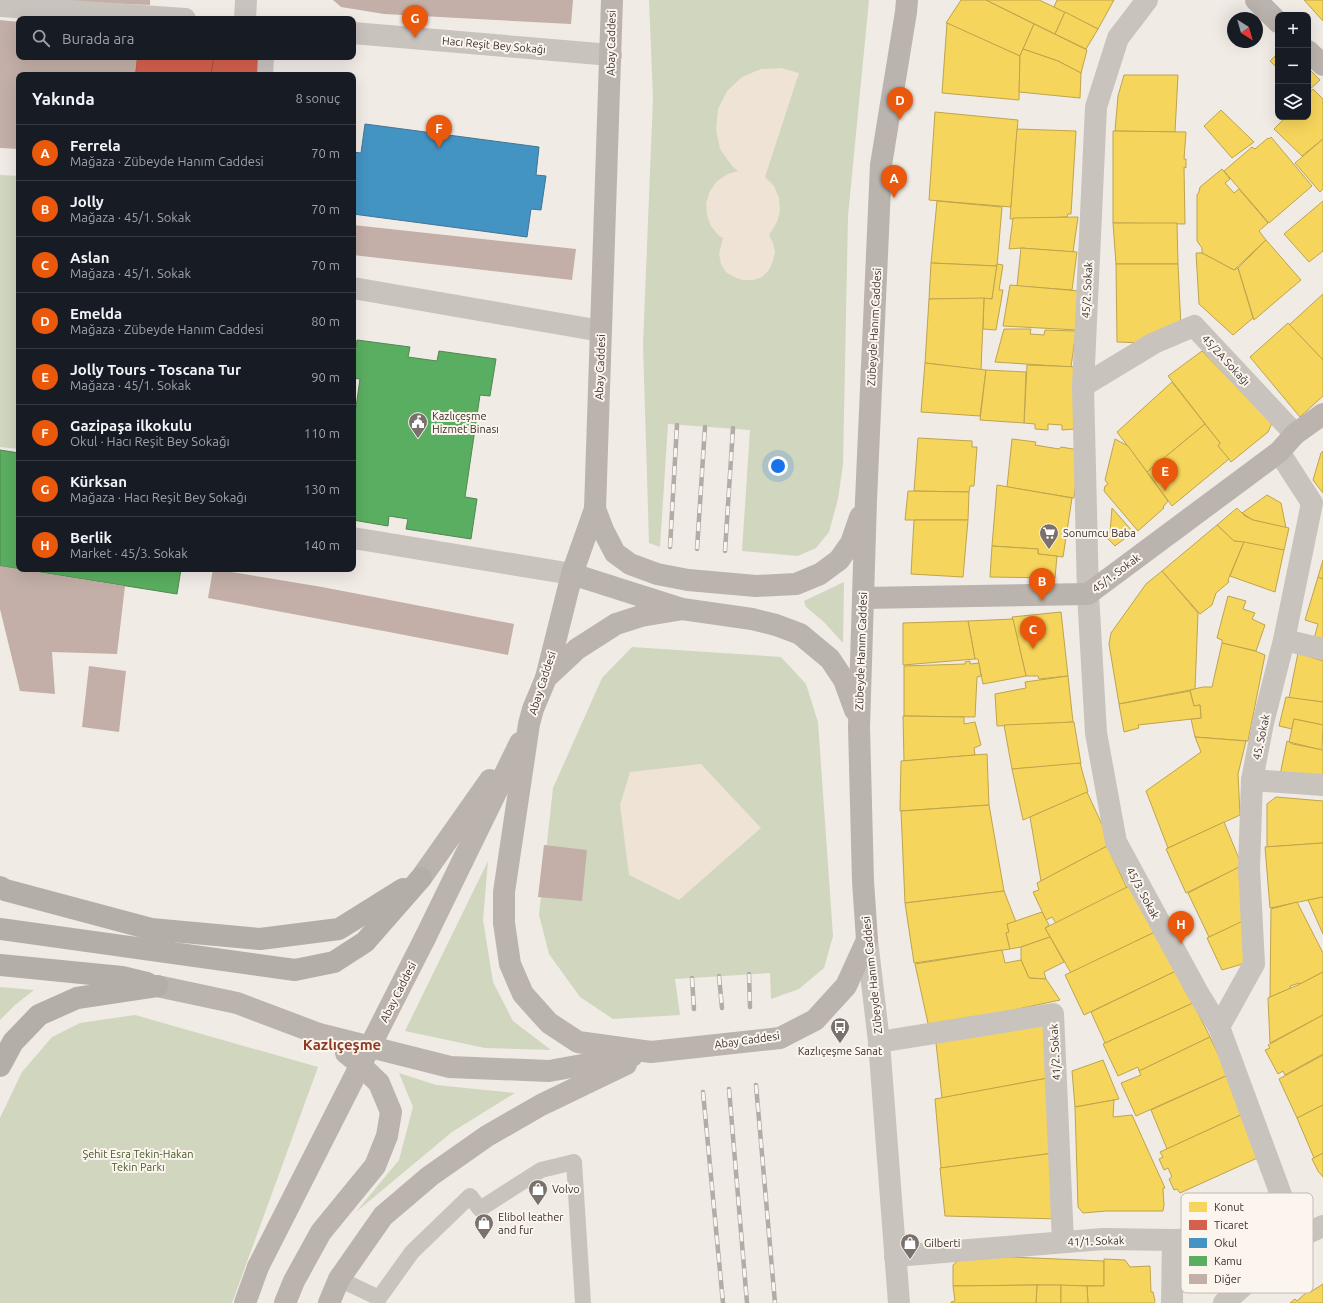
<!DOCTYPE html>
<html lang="tr">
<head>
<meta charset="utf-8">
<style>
	:root { --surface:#171b24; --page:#20242c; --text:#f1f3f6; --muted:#9ea1a6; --line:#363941; --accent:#ea580c }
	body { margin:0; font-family:Ubuntu,sans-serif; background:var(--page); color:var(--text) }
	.controls { position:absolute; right:12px; top:12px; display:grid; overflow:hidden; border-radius:8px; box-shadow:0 4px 16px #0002 }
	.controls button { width:36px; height:36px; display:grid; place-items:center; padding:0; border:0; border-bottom:1px solid var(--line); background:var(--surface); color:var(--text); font:20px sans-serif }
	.compass { position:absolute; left:1227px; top:12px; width:36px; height:36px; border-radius:50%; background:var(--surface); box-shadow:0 4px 16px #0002; rotate:143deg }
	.you { position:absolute; left:778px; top:466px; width:14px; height:14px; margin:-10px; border:3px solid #fff; border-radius:50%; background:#1a73e8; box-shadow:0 0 0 6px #1a73e833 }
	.badge { display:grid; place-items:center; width:26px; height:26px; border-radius:50%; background:var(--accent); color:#fff; font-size:13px; font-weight:700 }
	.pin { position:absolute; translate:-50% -33px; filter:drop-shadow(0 1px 2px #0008) }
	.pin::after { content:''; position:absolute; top:21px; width:14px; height:12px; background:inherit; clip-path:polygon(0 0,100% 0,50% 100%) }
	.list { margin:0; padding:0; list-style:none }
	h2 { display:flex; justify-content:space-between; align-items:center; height:52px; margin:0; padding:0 16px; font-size:17px }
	h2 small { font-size:13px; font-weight:400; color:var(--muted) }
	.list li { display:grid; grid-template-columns:26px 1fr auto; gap:12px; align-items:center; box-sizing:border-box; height:56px; padding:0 16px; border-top:1px solid var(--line) }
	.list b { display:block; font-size:15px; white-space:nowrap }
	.list p { margin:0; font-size:13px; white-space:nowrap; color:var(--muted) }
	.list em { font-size:13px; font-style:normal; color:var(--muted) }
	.icon { flex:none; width:22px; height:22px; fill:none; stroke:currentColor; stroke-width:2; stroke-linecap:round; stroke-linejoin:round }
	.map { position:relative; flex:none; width:1323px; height:1303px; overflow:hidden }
	.search { position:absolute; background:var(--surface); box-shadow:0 4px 16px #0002; left:16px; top:16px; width:340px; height:44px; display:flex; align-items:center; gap:10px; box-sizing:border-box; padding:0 14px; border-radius:8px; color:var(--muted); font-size:15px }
	.panel { position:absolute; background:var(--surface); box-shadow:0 4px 16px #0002; left:16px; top:72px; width:340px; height:500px; border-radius:8px }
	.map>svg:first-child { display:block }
</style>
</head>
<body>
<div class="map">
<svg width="1323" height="1303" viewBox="0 0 1323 1303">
	<rect width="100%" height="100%" fill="#f0ebe5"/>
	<g fill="#d1d6bf">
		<polygon points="649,0 869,0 848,216 843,464 838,499 829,532 816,548 798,556 742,551 750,430 668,424 660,547 649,543 643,345 653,98"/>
		<polygon points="0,175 19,176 19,449 0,447"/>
		<polygon points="844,582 843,643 824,622 806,607 804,601"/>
		<polygon points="632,647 781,657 806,684 818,722 833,936 824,968 799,989 771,999 770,973 675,979 680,1015 613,1019 580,997 549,954 539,915 553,788 602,678"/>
		<polygon points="488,861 483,920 493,982 513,1021 551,1050 485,1048 405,1031"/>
		<polygon points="0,987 34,990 15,1005 0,1020"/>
		<polygon points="135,1015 318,1067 232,1303 0,1303 0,1118 22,1072 52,1037 80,1023"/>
		<polygon points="399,1073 436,1085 515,1093 452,1132 356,1212 399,1160 413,1107"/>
	</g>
	<g fill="#eee3d5">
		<polygon points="781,68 799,73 765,177 774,186 779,198 780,211 777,222 769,235 773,243 775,252 773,261 769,270 762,277 753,280 743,280 734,277 726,272 721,264 719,254 723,238 718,235 711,226 707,215 706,203 710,191 717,181 728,174 738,171 732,166 720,149 716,129 718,109 727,91 742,77 761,69"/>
		<polygon points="701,764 761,828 679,900 629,875 620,805 630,772"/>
	</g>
	<g fill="#f6d55c" stroke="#bea44d">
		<polygon points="961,0 986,0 1034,24 1020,56 946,23"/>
		<polygon points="986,0 1039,0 1065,12 1055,34"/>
		<polygon points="1057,0 1114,0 1098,29 1054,7"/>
		<polygon points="1304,0 1323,0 1323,21"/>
		<polygon points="1065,12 1098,29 1086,49 1055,34"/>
		<polygon points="947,23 1020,56 1019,100 942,93"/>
		<polygon points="1034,24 1087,50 1081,73 1058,61 1023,49"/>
		<polygon points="1023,49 1058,61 1081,73 1080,98 1019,92 1020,56"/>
		<polygon points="1278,53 1278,69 1270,61"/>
		<polygon points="1308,68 1320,80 1308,91"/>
		<polygon points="1124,75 1178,75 1175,132 1115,131 1118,96"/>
		<polygon points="1313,89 1323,99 1323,139 1302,156 1274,129 1286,117 1308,117 1308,94"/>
		<polygon points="1221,110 1254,142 1232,158 1204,126"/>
		<polygon points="935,112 1018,120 1011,207 929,200"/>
		<polygon points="1017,129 1076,131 1071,214 1068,214 1067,217 1010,219"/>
		<polygon points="1113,131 1186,132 1184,159 1186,159 1186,168 1184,167 1185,224 1113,223"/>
		<polygon points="1271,137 1312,186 1269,223 1224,171 1252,147 1255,149 1268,138 1269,139"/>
		<polygon points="1323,139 1323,189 1320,192 1295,163"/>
		<polygon points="1222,169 1230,179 1225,183 1234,193 1239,189 1268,223 1259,231 1266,240 1234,270 1202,253 1202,248 1197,241 1197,195 1199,192 1200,187"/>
		<polygon points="937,201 1002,207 997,266 931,263"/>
		<polygon points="1323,201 1323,251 1309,262 1284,234"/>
		<polygon points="1078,217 1073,252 1021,248 1009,249 1013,218"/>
		<polygon points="1113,223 1177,223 1178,264 1116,264"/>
		<polygon points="1266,240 1301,280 1254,320 1238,268"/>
		<polygon points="1021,248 1077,252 1072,290 1017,286"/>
		<polygon points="1196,253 1202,253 1234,270 1238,268 1253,318 1233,335 1199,304"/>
		<polygon points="931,263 997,266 992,299 929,299"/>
		<polygon points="997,264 1003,265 999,290 1003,290 996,330 983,329 984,298 992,299"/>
		<polygon points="1116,264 1178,264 1181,328 1147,343 1117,342"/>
		<polygon points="1010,285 1079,291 1078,330 1003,326"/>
		<polygon points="1323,294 1323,360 1289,325"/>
		<polygon points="984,298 981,370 925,363 929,299"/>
		<polygon points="1288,323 1323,360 1323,396 1300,417 1250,357"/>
		<polygon points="1004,329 1031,329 1030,334 1044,335 1045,330 1076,331 1071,367 995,362"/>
		<polygon points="1202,351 1272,423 1268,432 1231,462 1218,446 1220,443 1168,376"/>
		<polygon points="925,363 986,370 980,416 921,412"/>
		<polygon points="1027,365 1081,367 1075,429 1062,430 1062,425 1048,424 1048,430 1035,429 1035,424 1024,423"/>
		<polygon points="986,370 1026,372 1024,423 980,420"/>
		<polygon points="1172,382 1205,424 1147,472 1117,432"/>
		<polygon points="1205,424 1220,443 1218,446 1229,459 1172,506 1147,472"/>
		<polygon points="918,438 972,441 972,447 977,447 974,486 970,486 969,492 914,491"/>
		<polygon points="1012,439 1036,442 1035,445 1059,449 1061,447 1079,450 1074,498 1007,487"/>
		<polygon points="1115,439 1128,446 1168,501 1163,507 1164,508 1138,531 1104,491 1105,486 1108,484 1105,480"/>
		<polygon points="1323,451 1323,493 1313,480 1321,453"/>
		<polygon points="997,485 1072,498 1063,557 1038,554 1038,549 992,546"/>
		<polygon points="908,491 969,492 968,520 905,520"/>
		<polygon points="1267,495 1281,503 1286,528 1253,520 1242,513"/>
		<polygon points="1112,508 1133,532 1115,546 1106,537 1110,532"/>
		<polygon points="1237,508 1245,516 1253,520 1289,528 1284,550 1234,541 1217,525"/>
		<polygon points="914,520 968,520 963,577 911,574"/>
		<polygon points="1217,525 1234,541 1244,542 1228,580 1229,582 1216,593 1212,605 1200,614 1162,571"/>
		<polygon points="1244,542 1284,550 1275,592 1230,576"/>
		<polygon points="992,546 1038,549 1038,554 1057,556 1055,578 990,577"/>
		<polygon points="1323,560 1323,579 1318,577"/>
		<polygon points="1162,571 1198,613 1195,689 1119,704 1109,644 1111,633 1146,584"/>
		<polygon points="1318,577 1323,579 1323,642 1314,639 1318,624 1305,620"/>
		<polygon points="1228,596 1246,601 1243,609 1255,613 1252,619 1265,625 1256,651 1222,643 1222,640 1217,638"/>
		<polygon points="1061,612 1068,676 1039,679 1038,676 1026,676 1012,617"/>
		<polygon points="1013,619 1026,676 983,684 978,659 975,659 968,621"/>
		<polygon points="968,621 975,659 903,665 903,623"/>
		<polygon points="1222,643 1255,651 1265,655 1248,741 1195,737 1191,719 1201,718 1200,705 1194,706 1190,690 1203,687 1212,687"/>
		<polygon points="1298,653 1323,661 1323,702 1289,698"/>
		<polygon points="970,661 970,664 979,663 981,676 977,677 975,717 904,716 904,666 965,664 965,662"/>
		<polygon points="1068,676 1073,722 997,726 995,694 1026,688 1025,682"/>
		<polygon points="1190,691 1194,706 1200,705 1201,718 1138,725 1139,728 1124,732 1119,704"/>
		<polygon points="1286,697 1323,702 1323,725 1294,719 1292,729 1279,726"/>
		<polygon points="903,716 964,717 964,724 975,722 981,745 974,748 975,755 904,761"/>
		<polygon points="1294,719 1323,725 1322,750 1289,742"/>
		<polygon points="1074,722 1081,764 1012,769 1004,725"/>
		<polygon points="1195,737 1246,741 1238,774 1240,815 1168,848 1146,791 1201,752"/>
		<polygon points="1287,741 1293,744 1323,750 1323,782 1280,775"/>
		<polygon points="987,754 989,805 900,811 901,761"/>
		<polygon points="1080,763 1088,792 1023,820 1012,769"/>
		<polygon points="1087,792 1111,844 1041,881 1030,817"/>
		<polygon points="1276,797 1323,801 1323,843 1267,847 1267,804"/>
		<polygon points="989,805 1004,891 905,903 901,811"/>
		<polygon points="1224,822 1242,866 1186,893 1166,849"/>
		<polygon points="1323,843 1323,897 1270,908 1265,847"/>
		<polygon points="1107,846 1127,888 1056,923 1052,917 1046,920 1033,892 1039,890 1037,883"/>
		<polygon points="1239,867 1244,921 1209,937 1188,893"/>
		<polygon points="1133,884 1157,931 1071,973 1045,928"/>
		<polygon points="1004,891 1016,922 1007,924 1009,932 1006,933 1010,949 914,963 905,903"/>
		<polygon points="1323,897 1323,934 1308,900"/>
		<polygon points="1297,902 1323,953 1323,972 1300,984 1299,983 1290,986 1291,988 1270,997 1271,909"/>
		<polygon points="1042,912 1049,925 1045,928 1050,937 1021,947 1010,949 1006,933 1009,932 1007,924"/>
		<polygon points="1245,920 1246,963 1222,970 1207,938"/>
		<polygon points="1157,931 1178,970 1084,1015 1065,975"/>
		<polygon points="1050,937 1064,962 1044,972 1046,979 1029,978 1021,960 1021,947"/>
		<polygon points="1002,950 1005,963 1021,960 1029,978 1046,979 1060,1000 929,1028 915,964"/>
		<polygon points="1178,970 1193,1003 1105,1043 1091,1012"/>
		<polygon points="1323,972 1323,1015 1270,1043 1268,998 1300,984"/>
		<polygon points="1193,1003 1210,1037 1139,1071 1138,1067 1118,1076 1103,1044"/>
		<polygon points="1323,1015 1323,1054 1285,1075 1283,1071 1278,1074 1265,1050 1270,1048 1268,1045"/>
		<polygon points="1044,1022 1048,1078 942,1098 936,1043"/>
		<polygon points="1210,1037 1228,1075 1136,1116 1121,1083 1141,1075 1139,1071"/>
		<polygon points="1323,1055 1323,1105 1297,1118 1279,1079"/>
		<polygon points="1103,1060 1119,1099 1075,1107 1072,1071"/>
		<polygon points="1228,1075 1245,1113 1167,1149 1151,1110"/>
		<polygon points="1048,1078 1054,1153 941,1168 935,1099"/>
		<polygon points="1114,1100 1113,1117 1132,1115 1165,1188 1163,1188 1164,1205 1163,1211 1106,1211 1083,1213 1078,1207 1075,1107"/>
		<polygon points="1323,1105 1323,1153 1314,1158 1297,1118"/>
		<polygon points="1245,1113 1264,1155 1180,1193 1177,1189 1174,1190 1169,1179 1172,1177 1168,1168 1164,1170 1159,1159 1163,1157 1160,1152"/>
		<polygon points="1054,1153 1059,1219 945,1216 940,1168"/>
		<polygon points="1323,1153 1323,1177 1318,1171 1312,1159"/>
		<polygon points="965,1255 1104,1261 1104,1286 1037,1285 953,1286 953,1265"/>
		<polygon points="1104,1259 1125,1260 1130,1267 1150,1266 1151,1292 1153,1292 1155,1301 1154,1303 1088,1303 1087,1286 1104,1286"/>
		<polygon points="1323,1284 1323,1303 1290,1303 1295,1299 1297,1301 1308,1291 1309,1293"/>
		<polygon points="1037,1285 1061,1285 1061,1303 1036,1303"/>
		<polygon points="1037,1285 1036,1303 951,1303 951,1302 955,1301 953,1286"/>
		<polygon points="1061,1285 1087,1286 1088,1303 1061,1303"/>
	</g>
	<g fill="#d6604d" stroke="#a85243">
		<polygon points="137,57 214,57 211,75 135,75"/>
		<polygon points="214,57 262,57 260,75 211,75"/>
	</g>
	<polygon fill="#4393c3" stroke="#417595" points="365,124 539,147 536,175 546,176 541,210 531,209 527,237 353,214 354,182 353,182 353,152 361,153"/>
	<g fill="#5aae61" stroke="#518851">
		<polygon points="357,340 410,347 408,357 437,361 439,351 496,359 490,396 480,395 465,497 477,499 471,539 406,529 408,519 389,516 388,526 353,520 353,413 355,414 360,379 353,378 353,364"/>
		<polygon points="0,450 19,453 19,569 0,566"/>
		<polygon points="20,569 181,569 177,594"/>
	</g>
	<g fill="#c3afa7">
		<polygon points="48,0 150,0 150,5 48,1"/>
		<polygon points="333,0 573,0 571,24 384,14 341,7"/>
		<polygon points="0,20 19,22 19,57 137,57 135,75 19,75 19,149 0,148"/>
		<polygon points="353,225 576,249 572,280 353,255"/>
		<polygon points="0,566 125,586 117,654 52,652 55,694 20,691 0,609"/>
		<polygon points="213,569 322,587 514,624 508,655 389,632 208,598"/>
		<polygon points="89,666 126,671 119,732 82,727"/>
		<polygon points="544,845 587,850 582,901 538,897"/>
	</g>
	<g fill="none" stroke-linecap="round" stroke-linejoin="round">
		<g stroke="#c9c3be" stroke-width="16">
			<polyline points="265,75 266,57"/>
			<polyline points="339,1279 379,1298 412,1252 470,1196 480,1209 541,1170 574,1162 583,1303"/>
		</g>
		<g stroke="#c9c3be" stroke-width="22">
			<polyline points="353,288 601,331"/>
			<polyline points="353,538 572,574"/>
		</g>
		<g stroke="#c9c3be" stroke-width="22">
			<polyline points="1147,0 1118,38 1096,107 1083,386 1088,594 1096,733 1116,842 1198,993 1219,1027 1297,1238"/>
			<polyline points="0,6 185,19"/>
			<polyline points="245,19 246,0"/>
			<polyline points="353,33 611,55"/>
			<polyline points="1083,386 1154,343 1194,326 1295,434"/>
			<polyline points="1284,640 1323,649"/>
			<polyline points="1252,780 1323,785"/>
			<polyline points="1219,1027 1254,964 1249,868 1252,780 1263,723 1284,640 1312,503 1279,452"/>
			<polyline points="879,1042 1053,1014 1063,1242"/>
			<polyline points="895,1256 1103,1239 1173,1240 1297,1238"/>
			<polyline points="1172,1303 1173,1240"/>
			<polyline points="1224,1303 1297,1238 1323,1226"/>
		</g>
		<polyline stroke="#c9c3be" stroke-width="22" points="867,940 879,1042 899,1303"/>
		<g stroke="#bab3ae" stroke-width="22">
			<polyline points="612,0 595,509 572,574 546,678 533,709 529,724 504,892 504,923 510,964 523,994 549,1023 578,1042 651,1052 780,1038 815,1020 846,986 867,940 863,881 859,727 866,500 881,165 906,12 907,0"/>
			<polyline points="1256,0 1278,22"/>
			<polyline points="1308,51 1323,65"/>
			<polyline points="595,509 603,530 615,553 630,564 657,574 688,580 756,586 796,584 820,574 839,560 851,543 860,517"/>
			<polyline points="572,574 682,609 752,619 776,625 800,634 830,659 844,680 855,710"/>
			<polyline points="863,598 1088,594 1279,452 1295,434 1323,414"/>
			<polyline points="546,678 577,649 616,624 641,616 677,610"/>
			<polyline points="421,878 490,780"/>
			<polyline points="425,938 520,743"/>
			<polyline points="157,986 237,1003 319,1034 450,1067 549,1071 632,1056"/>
			<polyline points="245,1303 258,1267"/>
			<polyline points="285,1303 294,1281 321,1232 375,1166 387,1136 391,1112 379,1083 356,1061 346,1053"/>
			<polyline points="329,1303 339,1279 383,1216 430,1176 487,1136 541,1105 626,1064"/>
		</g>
		<g stroke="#b4aea8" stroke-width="22">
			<polyline points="0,887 5,890 151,929 260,939 339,929 403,889"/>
			<polyline points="0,929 295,970 334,962 365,942 421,878"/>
			<polyline points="0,965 122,977 147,983"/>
			<polyline points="0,1066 13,1042 39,1015 77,998 157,986"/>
		</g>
		<defs>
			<g id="rail">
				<polyline points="670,547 677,425"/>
				<polyline points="697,549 705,427"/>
				<polyline points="725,551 733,428"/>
				<polyline points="749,974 750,1007"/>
				<polyline points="719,976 722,1008"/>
				<polyline points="692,978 694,1009"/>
				<polyline points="756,1085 775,1303"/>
				<polyline points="729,1089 747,1303"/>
				<polyline points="703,1092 723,1303"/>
			</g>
		</defs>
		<use href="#rail" stroke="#b1aca8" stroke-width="4.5"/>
		<use href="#rail" stroke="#fbf5ee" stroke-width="3" stroke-dasharray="9" stroke-linecap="butt"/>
		<polyline stroke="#bab3ae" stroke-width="22" points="258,1267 425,938"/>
	</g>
	<defs>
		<symbol id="civic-pin" viewBox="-11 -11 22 30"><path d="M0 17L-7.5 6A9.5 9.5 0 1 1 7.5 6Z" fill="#7a716c" stroke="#fbf5ee"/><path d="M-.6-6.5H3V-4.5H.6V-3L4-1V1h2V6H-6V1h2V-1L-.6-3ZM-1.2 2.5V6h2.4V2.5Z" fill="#fff"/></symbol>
		<symbol id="supermarket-pin" viewBox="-11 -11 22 30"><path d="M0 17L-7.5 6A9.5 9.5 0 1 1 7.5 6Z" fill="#7a716c" stroke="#fbf5ee"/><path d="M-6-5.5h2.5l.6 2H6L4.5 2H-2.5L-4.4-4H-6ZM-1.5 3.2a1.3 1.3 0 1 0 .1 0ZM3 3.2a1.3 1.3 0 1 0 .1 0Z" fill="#fff"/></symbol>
		<symbol id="bus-pin" viewBox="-11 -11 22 30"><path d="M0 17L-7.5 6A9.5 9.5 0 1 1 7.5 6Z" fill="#7a716c" stroke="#fbf5ee"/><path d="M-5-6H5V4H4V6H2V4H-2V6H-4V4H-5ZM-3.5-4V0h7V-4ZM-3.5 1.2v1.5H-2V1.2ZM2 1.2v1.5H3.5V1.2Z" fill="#fff"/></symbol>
		<symbol id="shop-pin" viewBox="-11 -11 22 30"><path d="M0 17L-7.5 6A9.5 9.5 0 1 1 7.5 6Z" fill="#7a716c" stroke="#fbf5ee"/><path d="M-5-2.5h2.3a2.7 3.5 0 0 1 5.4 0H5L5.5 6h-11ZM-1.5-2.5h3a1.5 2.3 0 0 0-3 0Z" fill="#fff"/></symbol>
	</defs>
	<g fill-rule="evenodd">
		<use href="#civic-pin" x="407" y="411" width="22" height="30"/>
		<use href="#supermarket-pin" x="1038" y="522" width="22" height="30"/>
		<use href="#bus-pin" x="829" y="1016" width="22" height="30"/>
		<use href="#shop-pin" x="527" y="1178" width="22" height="30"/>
		<use href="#shop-pin" x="473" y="1212" width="22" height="30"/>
		<use href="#shop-pin" x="899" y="1232" width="22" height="30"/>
	</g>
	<g text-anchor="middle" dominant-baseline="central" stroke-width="4" stroke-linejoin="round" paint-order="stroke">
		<g font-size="11" fill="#3b302b" stroke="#fbf5ee">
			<text transform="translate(611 43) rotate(-89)">Abay Caddesi</text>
			<text transform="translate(494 45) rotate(5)">Hacı Reşit Bey Sokağı</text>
			<text transform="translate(1087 290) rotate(-87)">45/2. Sokak</text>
			<text transform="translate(874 327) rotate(-87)">Zübeyde Hanım Caddesi</text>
			<text transform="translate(1226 360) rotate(47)">45/2A Sokağı</text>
			<text transform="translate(600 367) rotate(-88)">Abay Caddesi</text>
			<text transform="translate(1116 573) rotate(-37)">45/1. Sokak</text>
			<text transform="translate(861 651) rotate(-88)">Zübeyde Hanım Caddesi</text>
			<text transform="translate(542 683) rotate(-72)">Abay Caddesi</text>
			<text transform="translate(1261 737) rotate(-78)">45. Sokak</text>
			<text transform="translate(1143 893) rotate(62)">45/3. Sokak</text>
			<text transform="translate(872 975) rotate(-96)">Zübeyde Hanım Caddesi</text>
			<text transform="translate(398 992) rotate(-63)">Abay Caddesi</text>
			<text transform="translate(747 1040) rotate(-8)">Abay Caddesi</text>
			<text transform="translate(1055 1052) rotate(-93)">41/2. Sokak</text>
			<text transform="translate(1096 1241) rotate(-2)">41/1. Sokak</text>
		</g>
		<g font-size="11" fill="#3b302b" stroke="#fbf5ee" text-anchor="start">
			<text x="432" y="416">Kazlıçeşme<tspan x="432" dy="13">Hizmet Binası</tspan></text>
			<text x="1063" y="533">Sonumcu Baba</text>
			<text x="840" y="1051" text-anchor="middle">Kazlıçeşme Sanat</text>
			<text x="552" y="1189">Volvo</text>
			<text x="498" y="1217">Elibol leather<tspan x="498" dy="13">and fur</tspan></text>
			<text x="924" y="1243">Gilberti</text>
		</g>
		<g font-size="11" fill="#4a5a2e" stroke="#fbf5ee">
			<text x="138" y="1154">Şehit Esra Tekin-Hakan<tspan x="138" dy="13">Tekin Parkı</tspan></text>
		</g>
		<g font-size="15" font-weight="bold" fill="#8c3b22" stroke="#fbf5ee">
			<text x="342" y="1044">Kazlıçeşme</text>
		</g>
	</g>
	<rect x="1181" y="1193" width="132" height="100" rx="6" fill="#fbf5ee" stroke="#c1bab4" stroke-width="1"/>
	<rect x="1189" y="1202" width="18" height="10" fill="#f6d55c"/>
	<rect x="1189" y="1220" width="18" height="10" fill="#d6604d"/>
	<rect x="1189" y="1238" width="18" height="10" fill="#4393c3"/>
	<rect x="1189" y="1256" width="18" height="10" fill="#5aae61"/>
	<rect x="1189" y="1274" width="18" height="10" fill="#c3afa7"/>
	<g font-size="11" fill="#3b302b">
		<text x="1214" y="1211">Konut</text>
		<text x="1214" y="1229">Ticaret</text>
		<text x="1214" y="1247">Okul</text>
		<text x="1214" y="1265">Kamu</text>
		<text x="1214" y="1283">Diğer</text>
	</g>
</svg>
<div class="controls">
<button>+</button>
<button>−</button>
<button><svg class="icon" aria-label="layers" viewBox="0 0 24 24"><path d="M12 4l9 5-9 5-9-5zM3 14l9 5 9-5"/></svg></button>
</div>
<svg class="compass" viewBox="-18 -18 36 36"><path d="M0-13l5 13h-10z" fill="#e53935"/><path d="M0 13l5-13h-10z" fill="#9ea1a6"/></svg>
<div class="you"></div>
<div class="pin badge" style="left:894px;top:198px">A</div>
<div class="pin badge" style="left:1042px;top:601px">B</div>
<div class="pin badge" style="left:1033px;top:649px">C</div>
<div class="pin badge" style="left:900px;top:120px">D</div>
<div class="pin badge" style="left:1165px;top:491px">E</div>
<div class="pin badge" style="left:439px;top:148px">F</div>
<div class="pin badge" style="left:415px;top:38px">G</div>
<div class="pin badge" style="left:1181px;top:944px">H</div>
<div class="search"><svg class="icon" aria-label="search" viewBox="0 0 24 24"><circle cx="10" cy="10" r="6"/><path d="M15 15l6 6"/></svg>Burada ara</div>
<section class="panel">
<h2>Yakında<small>8 sonuç</small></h2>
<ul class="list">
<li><span class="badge">A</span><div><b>Ferrela</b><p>Mağaza · Zübeyde Hanım Caddesi</p></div><em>70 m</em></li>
<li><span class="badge">B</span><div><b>Jolly</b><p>Mağaza · 45/1. Sokak</p></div><em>70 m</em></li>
<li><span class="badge">C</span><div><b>Aslan</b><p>Mağaza · 45/1. Sokak</p></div><em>70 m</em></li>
<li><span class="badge">D</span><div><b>Emelda</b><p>Mağaza · Zübeyde Hanım Caddesi</p></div><em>80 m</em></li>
<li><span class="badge">E</span><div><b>Jolly Tours - Toscana Tur</b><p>Mağaza · 45/1. Sokak</p></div><em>90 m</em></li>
<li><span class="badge">F</span><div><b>Gazipaşa ilkokulu</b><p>Okul · Hacı Reşit Bey Sokağı</p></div><em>110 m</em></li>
<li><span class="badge">G</span><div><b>Kürksan</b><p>Mağaza · Hacı Reşit Bey Sokağı</p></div><em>130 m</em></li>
<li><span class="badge">H</span><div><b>Berlik</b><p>Market · 45/3. Sokak</p></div><em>140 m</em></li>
</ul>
</section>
</div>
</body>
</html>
